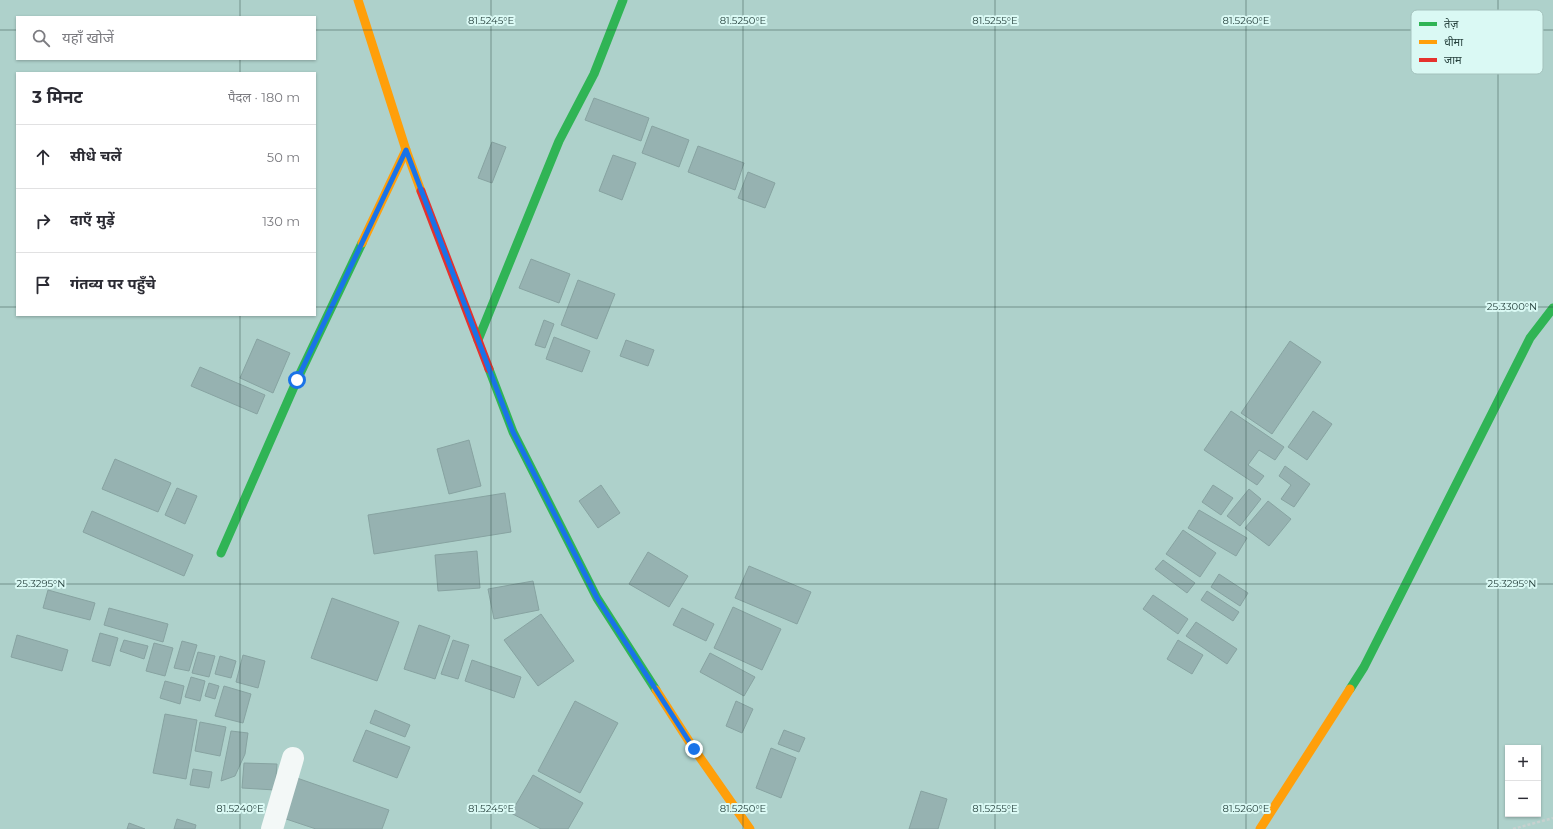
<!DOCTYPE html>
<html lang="hi">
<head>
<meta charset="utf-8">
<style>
	:root { --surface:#fff; --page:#f2f2f3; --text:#2b2b33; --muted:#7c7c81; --line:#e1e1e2 }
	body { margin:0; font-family:Montserrat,"Noto Sans Devanagari",sans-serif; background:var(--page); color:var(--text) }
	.controls { position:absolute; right:12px; bottom:12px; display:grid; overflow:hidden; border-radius:0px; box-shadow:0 1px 3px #0004 }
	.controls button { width:36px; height:36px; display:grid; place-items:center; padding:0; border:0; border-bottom:1px solid var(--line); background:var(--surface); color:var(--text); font:20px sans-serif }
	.stop { position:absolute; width:12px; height:12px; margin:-9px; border:3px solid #1a73e8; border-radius:50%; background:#fff }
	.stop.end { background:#1a73e8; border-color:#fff; box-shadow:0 1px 4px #0008 }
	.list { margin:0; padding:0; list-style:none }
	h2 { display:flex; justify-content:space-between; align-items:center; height:52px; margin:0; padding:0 16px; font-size:17px }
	h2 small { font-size:13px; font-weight:400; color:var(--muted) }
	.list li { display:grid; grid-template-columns:26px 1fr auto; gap:12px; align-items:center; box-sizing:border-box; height:64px; padding:0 16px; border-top:1px solid var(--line) }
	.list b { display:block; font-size:15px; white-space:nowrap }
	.list em { font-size:13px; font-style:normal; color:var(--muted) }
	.icon { flex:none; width:22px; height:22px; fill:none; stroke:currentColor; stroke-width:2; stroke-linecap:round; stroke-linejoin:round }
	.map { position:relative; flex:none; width:1553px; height:829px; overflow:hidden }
	.search { position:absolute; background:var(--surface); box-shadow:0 1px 3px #0004; left:16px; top:16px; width:300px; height:44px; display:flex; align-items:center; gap:10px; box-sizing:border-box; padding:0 14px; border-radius:0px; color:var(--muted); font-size:15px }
	.panel { position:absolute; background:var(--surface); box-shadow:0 1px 3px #0004; left:16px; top:72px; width:300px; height:244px; border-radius:0px }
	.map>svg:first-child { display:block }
</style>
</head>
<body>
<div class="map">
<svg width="1553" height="829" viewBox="0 0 1553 829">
	<rect width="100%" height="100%" fill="#aed1cb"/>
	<g fill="#96b2b1" stroke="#87a3a1">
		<polygon points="594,98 649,118 641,141 585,120"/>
		<polygon points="652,126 689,140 679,167 642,153"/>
		<polygon points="492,142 506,147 492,183 478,178"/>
		<polygon points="698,146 744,163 735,190 688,172"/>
		<polygon points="613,155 636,163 622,200 599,191"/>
		<polygon points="748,172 775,183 765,208 738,198"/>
		<polygon points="531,259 570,274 559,303 519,288"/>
		<polygon points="578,280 615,294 597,339 561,325"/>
		<polygon points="544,320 554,324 545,348 535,345"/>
		<polygon points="554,337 590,351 582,372 546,359"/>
		<polygon points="257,339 290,353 273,393 240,378"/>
		<polygon points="626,340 654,350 648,366 620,356"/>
		<polygon points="1290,341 1321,362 1272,434 1241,413"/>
		<polygon points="200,367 265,395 257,414 191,386"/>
		<polygon points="1231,411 1284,447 1275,460 1259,450 1248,465 1264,476 1257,485 1204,450"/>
		<polygon points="1313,411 1332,424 1307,460 1288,447"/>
		<polygon points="469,440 481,486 449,494 437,449"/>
		<polygon points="115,459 171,483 158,512 102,489"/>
		<polygon points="1285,466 1310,484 1294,507 1281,499 1291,485 1279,476"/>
		<polygon points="601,485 620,513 598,528 579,501"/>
		<polygon points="1213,485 1233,498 1221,515 1202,502"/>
		<polygon points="177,488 197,496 185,524 165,515"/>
		<polygon points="1249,489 1261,499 1240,526 1227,516"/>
		<polygon points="505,493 511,532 374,554 368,515"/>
		<polygon points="1268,501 1291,519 1269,546 1245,528"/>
		<polygon points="1199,510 1247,538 1236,556 1188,528"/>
		<polygon points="92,511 193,555 184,576 83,532"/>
		<polygon points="1183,530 1216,553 1200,577 1166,554"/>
		<polygon points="477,551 480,588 438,591 435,555"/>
		<polygon points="648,552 688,576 669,607 629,584"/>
		<polygon points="1163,560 1195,583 1187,593 1155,569"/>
		<polygon points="749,566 811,592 797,624 735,598"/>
		<polygon points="1219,574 1248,593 1240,606 1211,587"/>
		<polygon points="533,581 539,610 494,619 488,589"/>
		<polygon points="48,590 95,603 90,620 43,608"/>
		<polygon points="1207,591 1239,612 1233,621 1201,600"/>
		<polygon points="1153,595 1188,619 1178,634 1143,609"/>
		<polygon points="332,598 399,622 377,681 311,658"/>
		<polygon points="733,607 781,629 762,670 714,648"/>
		<polygon points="109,608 168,624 163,642 104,625"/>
		<polygon points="682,608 714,624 706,641 673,625"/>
		<polygon points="541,614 574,661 538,686 504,640"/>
		<polygon points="1196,622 1237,649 1227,664 1186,636"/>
		<polygon points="419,625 450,636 435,679 404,669"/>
		<polygon points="100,633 118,638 110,666 92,661"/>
		<polygon points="17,635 68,650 62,671 11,657"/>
		<polygon points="124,640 148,646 144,659 120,651"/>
		<polygon points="453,640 469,645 458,679 441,674"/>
		<polygon points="1178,640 1203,655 1192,674 1167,659"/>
		<polygon points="182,641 197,645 189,671 174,668"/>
		<polygon points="154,643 173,648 165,676 146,671"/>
		<polygon points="198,652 215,656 209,677 192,673"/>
		<polygon points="710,653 755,677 744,696 700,672"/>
		<polygon points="243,655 265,661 258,688 236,682"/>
		<polygon points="220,656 236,661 231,678 215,674"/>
		<polygon points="472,660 521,677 514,698 465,681"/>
		<polygon points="191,677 205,681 200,701 185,697"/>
		<polygon points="165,681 184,686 180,704 160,698"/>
		<polygon points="209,683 219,686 215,699 205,696"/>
		<polygon points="224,686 251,694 243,723 215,716"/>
		<polygon points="575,701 618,723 580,793 538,771"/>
		<polygon points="736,701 753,709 742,733 726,726"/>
		<polygon points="375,710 410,725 405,737 370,723"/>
		<polygon points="165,714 197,720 186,779 153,773"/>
		<polygon points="200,722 226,727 220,756 195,751"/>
		<polygon points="366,730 410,747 397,778 353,761"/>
		<polygon points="784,730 805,738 799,752 778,744"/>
		<polygon points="231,731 248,733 245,754 235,776 221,781"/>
		<polygon points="771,748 796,758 781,798 756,788"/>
		<polygon points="244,763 277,764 275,790 242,788"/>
		<polygon points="193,769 212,772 209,788 190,785"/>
		<polygon points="533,775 583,803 568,829 541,829 511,813"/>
		<polygon points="294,777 389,810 382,829 316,829 280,817"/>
		<polygon points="921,791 947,799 938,829 909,829"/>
		<polygon points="177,819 196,825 195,829 174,829"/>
		<polygon points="129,823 145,829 127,829"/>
	</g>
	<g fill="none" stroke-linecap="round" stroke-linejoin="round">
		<polyline stroke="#c6d1cf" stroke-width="2.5" stroke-dasharray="3 2" stroke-linecap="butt" points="1513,829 1553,818"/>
		<polyline stroke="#f3f8f7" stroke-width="22" points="272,829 293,758"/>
		<g stroke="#30b455" stroke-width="9">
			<polyline points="478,340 559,141 594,74 623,0"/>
			<polyline points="489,369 513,432 597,598 656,690"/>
			<polyline points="221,553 297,380 362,243"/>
			<polyline points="1350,689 1364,667 1530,338 1553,308"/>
		</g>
		<g stroke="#ff9f0a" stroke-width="9">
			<polyline points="358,0 406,150 421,191"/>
			<polyline points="362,243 406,150"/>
			<polyline points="656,690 694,749 750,829"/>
			<polyline points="1260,829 1350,689"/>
		</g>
		<polyline stroke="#e5322d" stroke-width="9" points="421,191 489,369"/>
	</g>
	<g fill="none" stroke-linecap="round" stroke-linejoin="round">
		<polyline stroke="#1a73e8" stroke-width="5" points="297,380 406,150 513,432 597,598 694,749"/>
	</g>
	<path fill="none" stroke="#27423e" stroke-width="1" stroke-opacity="0.45" d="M 240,0 L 240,17M 491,0 L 491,829M 743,0 L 743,829M 995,0 L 995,829M 1246,0 L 1246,829M 1498,0 L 1498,829M 0,30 L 17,30M 315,30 L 1553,30M 240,59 L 240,73M 0,307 L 17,307M 315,307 L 1553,307M 240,315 L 240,829M 0,584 L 1553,584"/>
	<rect x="1411" y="10" width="132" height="64" rx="6" fill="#daf9f4" stroke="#a4c2bd" stroke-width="1"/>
	<rect x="1419" y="22" width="18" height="4" fill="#30b455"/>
	<rect x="1419" y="40" width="18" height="4" fill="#ff9f0a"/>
	<rect x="1419" y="58" width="18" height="4" fill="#e5322d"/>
	<g font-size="11" fill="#27423e">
		<text x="1444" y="28">तेज़</text>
		<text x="1444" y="46">धीमा</text>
		<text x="1444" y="64">जाम</text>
	</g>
	<g font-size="10" text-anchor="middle" fill="#27423e" stroke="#daf9f4" stroke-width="4" stroke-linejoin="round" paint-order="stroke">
		<text x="491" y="24">81.5245°E</text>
		<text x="743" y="24">81.5250°E</text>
		<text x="995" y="24">81.5255°E</text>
		<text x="1246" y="24">81.5260°E</text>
		<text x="1512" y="310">25.3300°N</text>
		<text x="41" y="587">25.3295°N</text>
		<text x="1512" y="587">25.3295°N</text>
		<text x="240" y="812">81.5240°E</text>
		<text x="491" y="812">81.5245°E</text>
		<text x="743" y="812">81.5250°E</text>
		<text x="995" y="812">81.5255°E</text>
		<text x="1246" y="812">81.5260°E</text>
	</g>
</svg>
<div class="controls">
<button>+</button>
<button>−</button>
</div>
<div class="stop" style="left:297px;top:380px"></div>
<div class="stop end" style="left:694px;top:749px"></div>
<div class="search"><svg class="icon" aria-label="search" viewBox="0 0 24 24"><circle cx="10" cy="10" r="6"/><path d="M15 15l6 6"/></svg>यहाँ खोजें</div>
<section class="panel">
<h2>3 मिनट<small>पैदल · 180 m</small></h2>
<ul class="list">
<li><svg class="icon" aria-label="ahead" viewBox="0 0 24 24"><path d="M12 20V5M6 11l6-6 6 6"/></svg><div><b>सीधे चलें</b></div><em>50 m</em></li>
<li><svg class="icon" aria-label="right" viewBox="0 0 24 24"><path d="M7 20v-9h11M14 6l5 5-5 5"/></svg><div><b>दाएँ मुड़ें</b></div><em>130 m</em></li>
<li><svg class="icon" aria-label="arrive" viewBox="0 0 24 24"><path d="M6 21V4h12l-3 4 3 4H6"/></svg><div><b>गंतव्य पर पहुँचे</b></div></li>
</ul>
</section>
</div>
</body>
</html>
